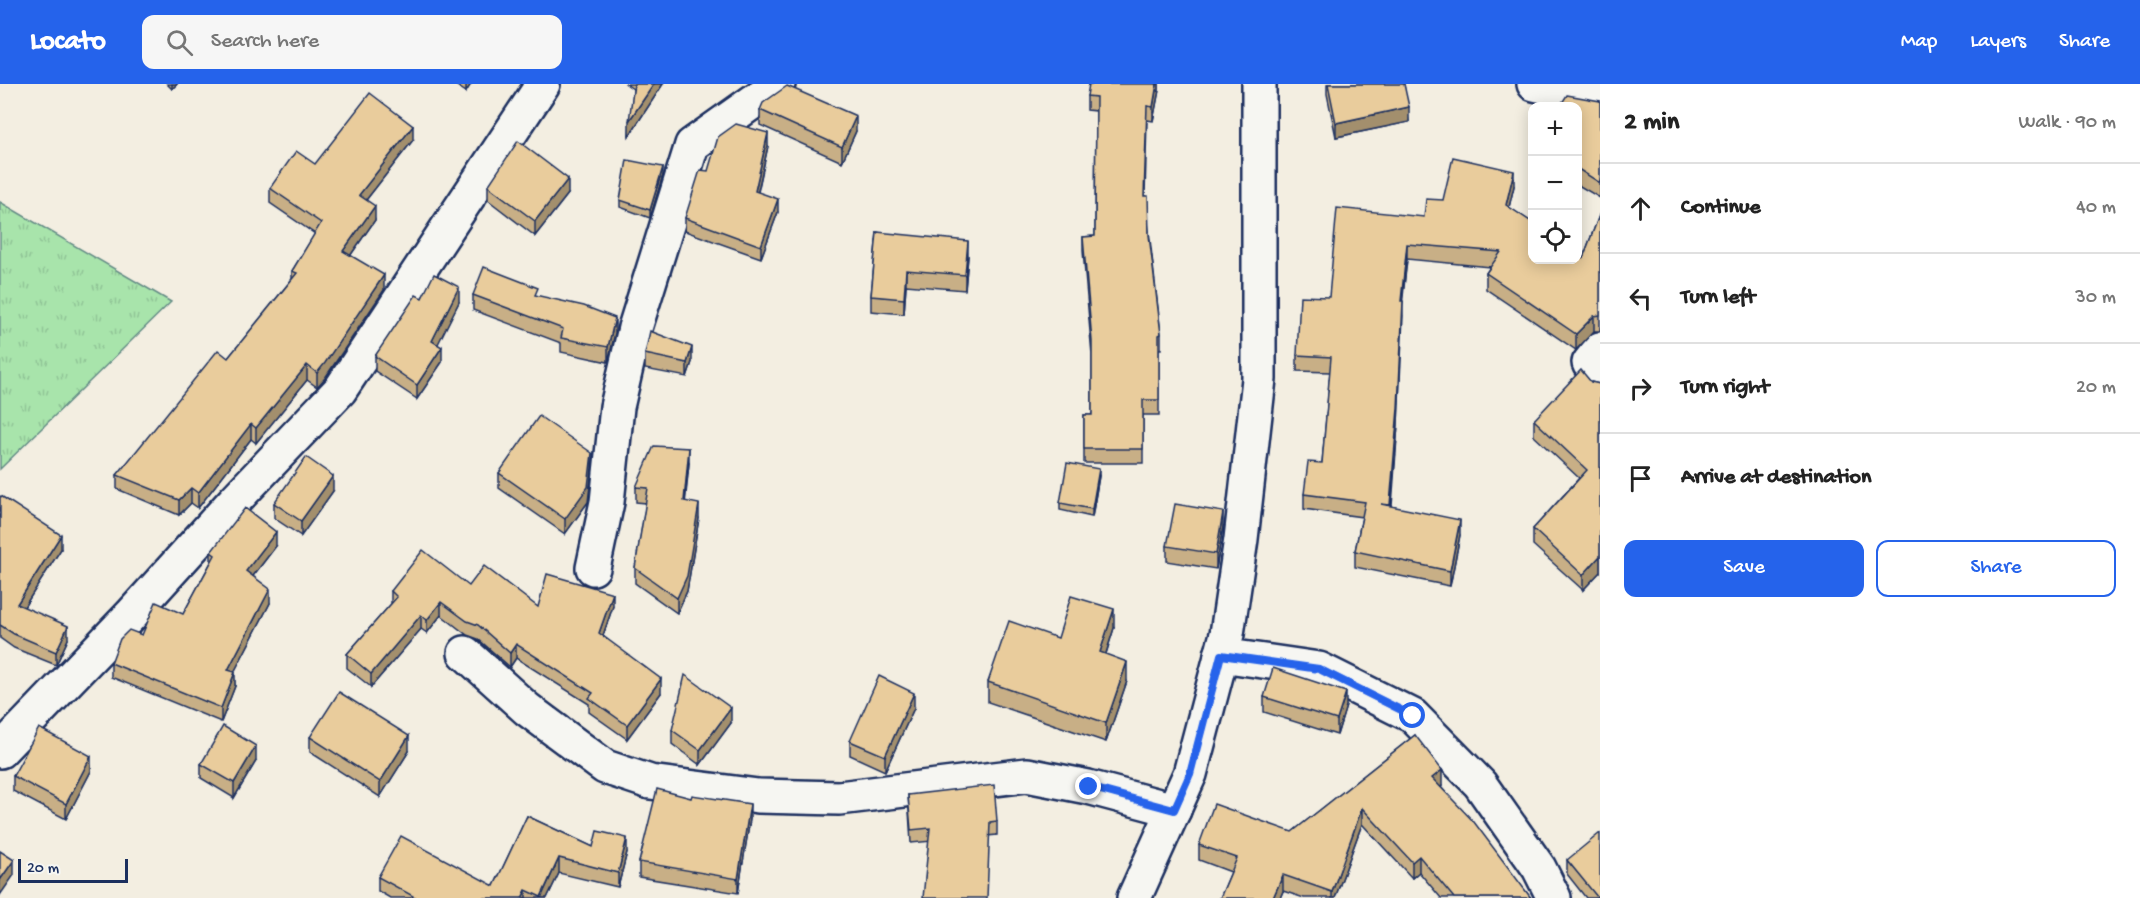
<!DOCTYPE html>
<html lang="en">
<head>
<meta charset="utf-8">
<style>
	:root { --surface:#fff; --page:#f6f6f6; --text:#222; --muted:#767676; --line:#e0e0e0; --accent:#2563eb }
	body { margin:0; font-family:"Gochi Hand",sans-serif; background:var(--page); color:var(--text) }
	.controls { position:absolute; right:18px; top:18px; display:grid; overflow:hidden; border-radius:12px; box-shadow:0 3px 15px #0003 }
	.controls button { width:54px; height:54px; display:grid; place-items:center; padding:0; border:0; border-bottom:2px solid var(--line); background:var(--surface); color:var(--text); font:30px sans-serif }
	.scale { position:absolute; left:18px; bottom:15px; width:110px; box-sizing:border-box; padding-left:6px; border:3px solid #1b2f5e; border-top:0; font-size:16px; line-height:21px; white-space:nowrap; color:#1b2f5e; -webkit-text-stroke:4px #f6f6f2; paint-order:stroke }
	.stop { position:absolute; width:18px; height:18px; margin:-14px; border:4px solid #2563eb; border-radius:50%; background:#fff }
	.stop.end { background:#2563eb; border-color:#fff; box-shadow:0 2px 6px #0008 }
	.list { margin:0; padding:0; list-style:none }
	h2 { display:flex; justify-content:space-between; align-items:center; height:78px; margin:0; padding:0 24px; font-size:26px }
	h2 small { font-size:20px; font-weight:400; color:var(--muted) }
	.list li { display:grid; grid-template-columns:39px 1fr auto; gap:18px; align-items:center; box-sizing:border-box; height:90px; padding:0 24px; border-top:2px solid var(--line) }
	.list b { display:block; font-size:22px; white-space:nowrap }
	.list em { font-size:20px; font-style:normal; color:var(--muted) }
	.actions { display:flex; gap:12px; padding:18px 24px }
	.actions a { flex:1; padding:14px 0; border:2px solid var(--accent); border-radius:12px; text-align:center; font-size:21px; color:var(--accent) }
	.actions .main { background:var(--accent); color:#fff }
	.icon { flex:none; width:33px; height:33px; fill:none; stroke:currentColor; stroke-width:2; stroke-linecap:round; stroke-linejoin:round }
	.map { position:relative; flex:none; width:1600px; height:814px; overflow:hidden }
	header { display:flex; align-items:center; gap:36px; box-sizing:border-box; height:84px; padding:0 30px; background:var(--accent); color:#fff }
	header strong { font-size:28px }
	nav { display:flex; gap:33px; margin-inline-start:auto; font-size:21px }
	.search { width:420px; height:54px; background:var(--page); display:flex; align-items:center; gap:15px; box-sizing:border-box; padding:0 21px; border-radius:12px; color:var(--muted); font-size:22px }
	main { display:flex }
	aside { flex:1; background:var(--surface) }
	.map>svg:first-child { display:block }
</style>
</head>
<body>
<header>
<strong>Locato</strong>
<div class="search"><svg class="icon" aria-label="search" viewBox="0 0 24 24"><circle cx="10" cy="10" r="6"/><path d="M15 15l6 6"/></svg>Search here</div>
<nav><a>Map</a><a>Layers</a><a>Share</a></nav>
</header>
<main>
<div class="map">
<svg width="1600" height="814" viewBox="0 0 1600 814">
	<defs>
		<pattern id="park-tufts" width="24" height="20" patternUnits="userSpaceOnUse" patternTransform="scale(1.5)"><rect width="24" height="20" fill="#a8e4ab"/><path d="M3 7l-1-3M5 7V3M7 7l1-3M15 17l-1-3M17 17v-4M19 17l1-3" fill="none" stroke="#90c496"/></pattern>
	</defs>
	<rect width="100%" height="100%" fill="#f3eee1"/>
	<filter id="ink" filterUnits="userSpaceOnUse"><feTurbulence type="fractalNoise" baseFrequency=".0167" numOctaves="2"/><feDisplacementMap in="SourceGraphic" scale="12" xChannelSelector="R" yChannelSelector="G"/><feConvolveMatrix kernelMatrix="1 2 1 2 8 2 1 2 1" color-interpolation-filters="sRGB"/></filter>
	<g filter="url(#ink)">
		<polygon fill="url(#park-tufts)" stroke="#628a84" stroke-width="1.5" points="0,118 171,218 0,385"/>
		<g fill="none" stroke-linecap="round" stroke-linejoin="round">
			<defs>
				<g id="street">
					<polyline points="1534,0 1600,15"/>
					<polyline points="1600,265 1589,279 1600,297"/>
					<polyline points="593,484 607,418 617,323 635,244 692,61 778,0"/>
					<polyline points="465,569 527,625 605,683 650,698 758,712 839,714 1027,691 1088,703 1174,726"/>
					<polyline points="1221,571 1319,585 1413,632 1480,700 1539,784 1554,814"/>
					<polyline points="0,667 131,531 235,416 340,306 543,0"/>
					<polyline points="1134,814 1190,690 1227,550 1241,455 1259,295 1259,0"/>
				</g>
			</defs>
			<use href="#street" stroke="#1b2f5e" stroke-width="38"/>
			<use href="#street" stroke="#f6f6f2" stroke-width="33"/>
		</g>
		<g fill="#c8af86" stroke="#1b2f5e" stroke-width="1.5">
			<polygon points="167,0 177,0 172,5"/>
			<polygon points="454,0 471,0 466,8"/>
			<polygon points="626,0 663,0 629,52 633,5"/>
			<polygon points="1159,0 1159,6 1153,37 1147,36 1145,112 1161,250 1161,265 1159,265 1159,331 1143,331 1143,379 1084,379 1084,331 1092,331 1092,271 1083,167 1083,153 1095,152 1096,27 1087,26 1087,12"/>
			<polygon points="1327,0 1404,0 1409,38 1336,53 1327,10"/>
			<polygon points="1600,17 1600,114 1578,101 1578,22"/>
			<polygon points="760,26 856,47 842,78 760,41"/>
			<polygon points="413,56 366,116 375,136 350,172 384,206 325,294 317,303 307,296 256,359 251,355 198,424 191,419 179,431 117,405 117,391 228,274 292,195 292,187 315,150 270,119 270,104 315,80"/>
			<polygon points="768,62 758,108 778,128 761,174 685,147 685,134 708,87"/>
			<polygon points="663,91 650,134 620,123 620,116"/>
			<polygon points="488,102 568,110 535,152 488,116"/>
			<polygon points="1514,102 1509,123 1583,174 1600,129 1600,247 1594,247 1576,266 1486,205 1486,189 1490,183 1407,175 1402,217 1403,232 1398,340 1392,422 1460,451 1450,502 1355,483 1355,467 1362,433 1304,425 1304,410 1322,379 1330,288 1297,287 1297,271 1329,213 1424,133 1443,116"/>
			<polygon points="877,148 968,172 965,206 906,201 904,230 871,227 871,212"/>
			<polygon points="473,211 538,212 615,249 608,278 561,268 561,259 473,226"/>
			<polygon points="422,214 459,218 437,260 442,278 417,315 375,287 375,272"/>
			<polygon points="645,270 692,278 687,293 645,285"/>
			<polygon points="1591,298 1600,300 1600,488 1583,506 1533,461 1533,445 1579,394 1534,352 1534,336"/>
			<polygon points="689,379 685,417 699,434 687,507 677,529 635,499 635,484 646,419 636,418 636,403"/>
			<polygon points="592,384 588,418 565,450 499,404 499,389"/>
			<polygon points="1099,392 1092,433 1060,426 1060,419"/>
			<polygon points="333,407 301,452 274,434 274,419"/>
			<polygon points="0,413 61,465 24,523 68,555 56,581 14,564 0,554"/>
			<polygon points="1223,442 1216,485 1167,477 1167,462"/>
			<polygon points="276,462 253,492 270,519 234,588 235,602 221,638 111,593 111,579 142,551 183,530 211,478 211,468"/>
			<polygon points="469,502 538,523 613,522 603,552 661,609 627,655 589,628 589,620 516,574 510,583 478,555 467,551 441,531 427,549 421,545 371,603 347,584 347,570 391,520 391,507"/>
			<polygon points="1114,544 1106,570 1127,597 1106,658 988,618 988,598 1058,554"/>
			<polygon points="1264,613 1346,622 1337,651 1264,628"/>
			<polygon points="914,624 885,687 850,671 850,657"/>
			<polygon points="731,639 700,681 672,660 672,646"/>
			<polygon points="1415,651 1442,702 1441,703 1531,814 1441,814 1419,788 1412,794 1362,740 1335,814 1304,814 1283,807 1280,814 1220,814 1231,788 1199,776 1199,761 1292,748"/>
			<polygon points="310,653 409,667 380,713 310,668"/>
			<polygon points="256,677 234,714 201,694 201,680"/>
			<polygon points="91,687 66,735 13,707 13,692"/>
			<polygon points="908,711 997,737 997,751 911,759"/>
			<polygon points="527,732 593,763 627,768 618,803 559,789 547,814 390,814 378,807 378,793 494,802"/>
			<polygon points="750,735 738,809 639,793 639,778"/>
			<polygon points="1567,776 1600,814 1586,814 1567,790"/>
		</g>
		<g fill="#a38f6d" stroke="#1b2f5e" stroke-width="1.5">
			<polygon points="172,0 177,0 172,5"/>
			<polygon points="466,0 471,0 466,8"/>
			<polygon points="654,0 663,0 629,52 629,37"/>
			<polygon points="1157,0 1159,0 1159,6 1153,37 1153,23"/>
			<polygon points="1409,23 1409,38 1336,53 1336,39"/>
			<polygon points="856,32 856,47 842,78 842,63"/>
			<polygon points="413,42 413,56 359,125 359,111"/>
			<polygon points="768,49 768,62 755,120 755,107"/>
			<polygon points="663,83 663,91 650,134 650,126"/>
			<polygon points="1514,87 1514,102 1506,136 1506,121"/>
			<polygon points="568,95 568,110 535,152 535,137"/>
			<polygon points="778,115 778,128 761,174 761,162"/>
			<polygon points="375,122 375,136 343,182 343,167"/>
			<polygon points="968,157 968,172 965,206 965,191"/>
			<polygon points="1407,160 1407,175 1401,232 1401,217"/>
			<polygon points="906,186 906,201 904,230 904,215"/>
			<polygon points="384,191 384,206 325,294 317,303 317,289"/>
			<polygon points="459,203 459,218 432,272 432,257"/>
			<polygon points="1403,217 1398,340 1390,436 1390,421"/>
			<polygon points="1594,232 1594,247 1576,266 1576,250"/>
			<polygon points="615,234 615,249 608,278 608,263"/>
			<polygon points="442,263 442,278 417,315 417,301"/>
			<polygon points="692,263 692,278 687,293 687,279"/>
			<polygon points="307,281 307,296 256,359 256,344"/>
			<polygon points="251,340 251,355 198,424 198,409"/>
			<polygon points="689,364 689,379 684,432 684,417"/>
			<polygon points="592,369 592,384 588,418 565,450 565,435"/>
			<polygon points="1099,385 1099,392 1092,433 1092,425"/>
			<polygon points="333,392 333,407 301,452 301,437"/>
			<polygon points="191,404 191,419 179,431 179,416"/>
			<polygon points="699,420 699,434 687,507 677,529 677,514"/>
			<polygon points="1223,428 1223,442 1216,485 1216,470"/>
			<polygon points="1460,436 1460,451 1450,502 1450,487"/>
			<polygon points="276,448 276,462 246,501 246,487"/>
			<polygon points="61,451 61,465 17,534 17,520"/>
			<polygon points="1600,472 1600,488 1583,506 1583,491"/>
			<polygon points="270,505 270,519 228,600 228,586"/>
			<polygon points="613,509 613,522 599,563 599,549"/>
			<polygon points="441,518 441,531 427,549 427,536"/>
			<polygon points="1114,525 1114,544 1100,588 1100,568"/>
			<polygon points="421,531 421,545 371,603 371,590"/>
			<polygon points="68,542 68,555 56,581 56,568"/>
			<polygon points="516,560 516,574 510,583 510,569"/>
			<polygon points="1127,578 1127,597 1106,658 1106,639"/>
			<polygon points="235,588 235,602 221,638 221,624"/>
			<polygon points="661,595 661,609 627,655 627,641"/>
			<polygon points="1346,608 1346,622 1337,651 1337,636"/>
			<polygon points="914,609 914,624 885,687 885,672"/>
			<polygon points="731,624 731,639 700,681 700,666"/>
			<polygon points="409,652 409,667 380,713 380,698"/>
			<polygon points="256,662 256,677 234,714 234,699"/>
			<polygon points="91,672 91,687 66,735 66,720"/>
			<polygon points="1442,686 1442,702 1432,709 1432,694"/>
			<polygon points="750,720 750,735 738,809 738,795"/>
			<polygon points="1362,724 1362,740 1335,814 1332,814 1332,808"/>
			<polygon points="627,754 627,768 618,803 618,789"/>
			<polygon points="1419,772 1419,788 1412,794 1412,778"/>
			<polygon points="559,774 559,789 547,814 541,814"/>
			<polygon points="14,776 14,791 0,811 0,796"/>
			<polygon points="1283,791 1283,807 1280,814 1273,814"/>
			<polygon points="526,806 526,814 522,814"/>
		</g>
		<g fill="#e9cc9c" stroke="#1b2f5e" stroke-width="1.5">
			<polygon points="634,0 654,0 629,37"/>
			<polygon points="1089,0 1157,0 1153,23 1147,22 1144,112 1148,112 1149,151 1161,250 1159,251 1159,316 1143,316 1143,365 1084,365 1084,331 1092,331 1092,257 1083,153 1095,152 1096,13 1087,12"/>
			<polygon points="1328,0 1404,0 1409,23 1336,39"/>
			<polygon points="787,2 856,32 842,63 760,26 763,19"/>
			<polygon points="370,9 413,42 359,111 375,122 343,167 384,191 325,279 317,289 307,281 256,344 251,340 198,409 191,404 179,416 117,391 218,266 228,274 297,189 292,187 321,139 270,104 296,67 315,80"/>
			<polygon points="1567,11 1600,17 1600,99 1578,85 1578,22 1560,22"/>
			<polygon points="736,40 768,49 755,107 778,115 761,162 685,134 700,86 708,87 718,53"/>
			<polygon points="518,57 568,95 535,137 488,102"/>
			<polygon points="1453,73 1514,87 1506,121 1533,139 1533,176 1578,176 1578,170 1583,174 1600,129 1600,231 1594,232 1576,250 1486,189 1501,168 1407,160 1401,217 1403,217 1398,324 1390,421 1381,420 1460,436 1450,487 1355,467 1365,418 1304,410 1308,378 1322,379 1331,273 1297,271 1300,212 1329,213 1337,124 1424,133 1426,115 1443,116"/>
			<polygon points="627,76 663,83 650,126 620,116"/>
			<polygon points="877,148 968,157 965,191 906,186 904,215 871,212"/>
			<polygon points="484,183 538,204 535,211 584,222 615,234 608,263 561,254 563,245 473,211"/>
			<polygon points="434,190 459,203 432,257 442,263 417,301 375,272 416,211 422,214"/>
			<polygon points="650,247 692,263 687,279 645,270"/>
			<polygon points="1581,286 1591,298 1600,300 1600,472 1583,491 1533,445 1587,386 1534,336"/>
			<polygon points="539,332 592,369 588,403 565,435 499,389"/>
			<polygon points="654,362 689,364 684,417 699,420 687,492 677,514 635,484 648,404 636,403"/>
			<polygon points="306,373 333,392 301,437 274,419"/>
			<polygon points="1067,379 1099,385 1092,425 1060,419"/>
			<polygon points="1,412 61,451 17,520 68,542 56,568 14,550 0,541 0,413"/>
			<polygon points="1175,420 1223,428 1216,470 1167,462"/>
			<polygon points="245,424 276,448 246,487 270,505 228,586 235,588 221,624 111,579 120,555 129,546 142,551 156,518 183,530 215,471 211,468"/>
			<polygon points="423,466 469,502 484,482 538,523 547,490 613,509 599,549 661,595 627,641 589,614 593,609 516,560 510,569 478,541 467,537 441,518 427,536 421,531 371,590 347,570 397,513 391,507"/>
			<polygon points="1071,512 1114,525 1100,568 1127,578 1106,639 988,598 1009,537 1058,554"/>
			<polygon points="1273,584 1346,608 1337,636 1264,613"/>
			<polygon points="685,591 731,624 700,666 672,646"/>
			<polygon points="879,592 914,609 885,672 850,657"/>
			<polygon points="339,608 409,652 380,698 310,653"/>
			<polygon points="223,642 256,662 234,699 201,680"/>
			<polygon points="39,644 91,672 66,720 13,692"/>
			<polygon points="1415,651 1442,686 1432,694 1474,738 1531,814 1454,814 1419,772 1412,778 1362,724 1332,808 1283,791 1273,814 1220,814 1237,774 1199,761 1214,720 1292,748"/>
			<polygon points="994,701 997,737 990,738 987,814 923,814 930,744 911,746 908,711"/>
			<polygon points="657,705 691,714 692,711 750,720 738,795 639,778"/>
			<polygon points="527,732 593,763 597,747 627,754 618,789 559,774 541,813 526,806 522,814 412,814 413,812 378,793 401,752 494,802"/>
			<polygon points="1600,749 1600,814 1598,814 1567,776"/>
			<polygon points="0,767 14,776 0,796"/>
		</g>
	</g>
	<g fill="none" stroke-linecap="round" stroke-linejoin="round" filter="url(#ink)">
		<polyline stroke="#2563eb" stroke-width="8" points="1089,703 1174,726 1190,690 1221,571 1319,585 1413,632"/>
	</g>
</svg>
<div class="controls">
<button>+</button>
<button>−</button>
<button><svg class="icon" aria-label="locate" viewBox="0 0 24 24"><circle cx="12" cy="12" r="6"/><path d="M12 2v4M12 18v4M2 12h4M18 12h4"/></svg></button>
</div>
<div class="scale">20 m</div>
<div class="stop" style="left:1413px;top:632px"></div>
<div class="stop end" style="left:1089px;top:703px"></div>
</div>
<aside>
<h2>2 min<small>Walk · 90 m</small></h2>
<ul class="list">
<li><svg class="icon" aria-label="ahead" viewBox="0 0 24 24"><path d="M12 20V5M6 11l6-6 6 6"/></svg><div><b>Continue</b></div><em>40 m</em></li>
<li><svg class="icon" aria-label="left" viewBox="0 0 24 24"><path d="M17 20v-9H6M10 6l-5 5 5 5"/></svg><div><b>Turn left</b></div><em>30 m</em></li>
<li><svg class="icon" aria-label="right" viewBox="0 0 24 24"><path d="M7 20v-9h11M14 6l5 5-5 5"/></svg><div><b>Turn right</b></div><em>20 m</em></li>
<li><svg class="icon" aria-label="arrive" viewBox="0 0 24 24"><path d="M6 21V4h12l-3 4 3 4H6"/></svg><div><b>Arrive at destination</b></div></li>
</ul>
<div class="actions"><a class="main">Save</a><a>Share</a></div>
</aside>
</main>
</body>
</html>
